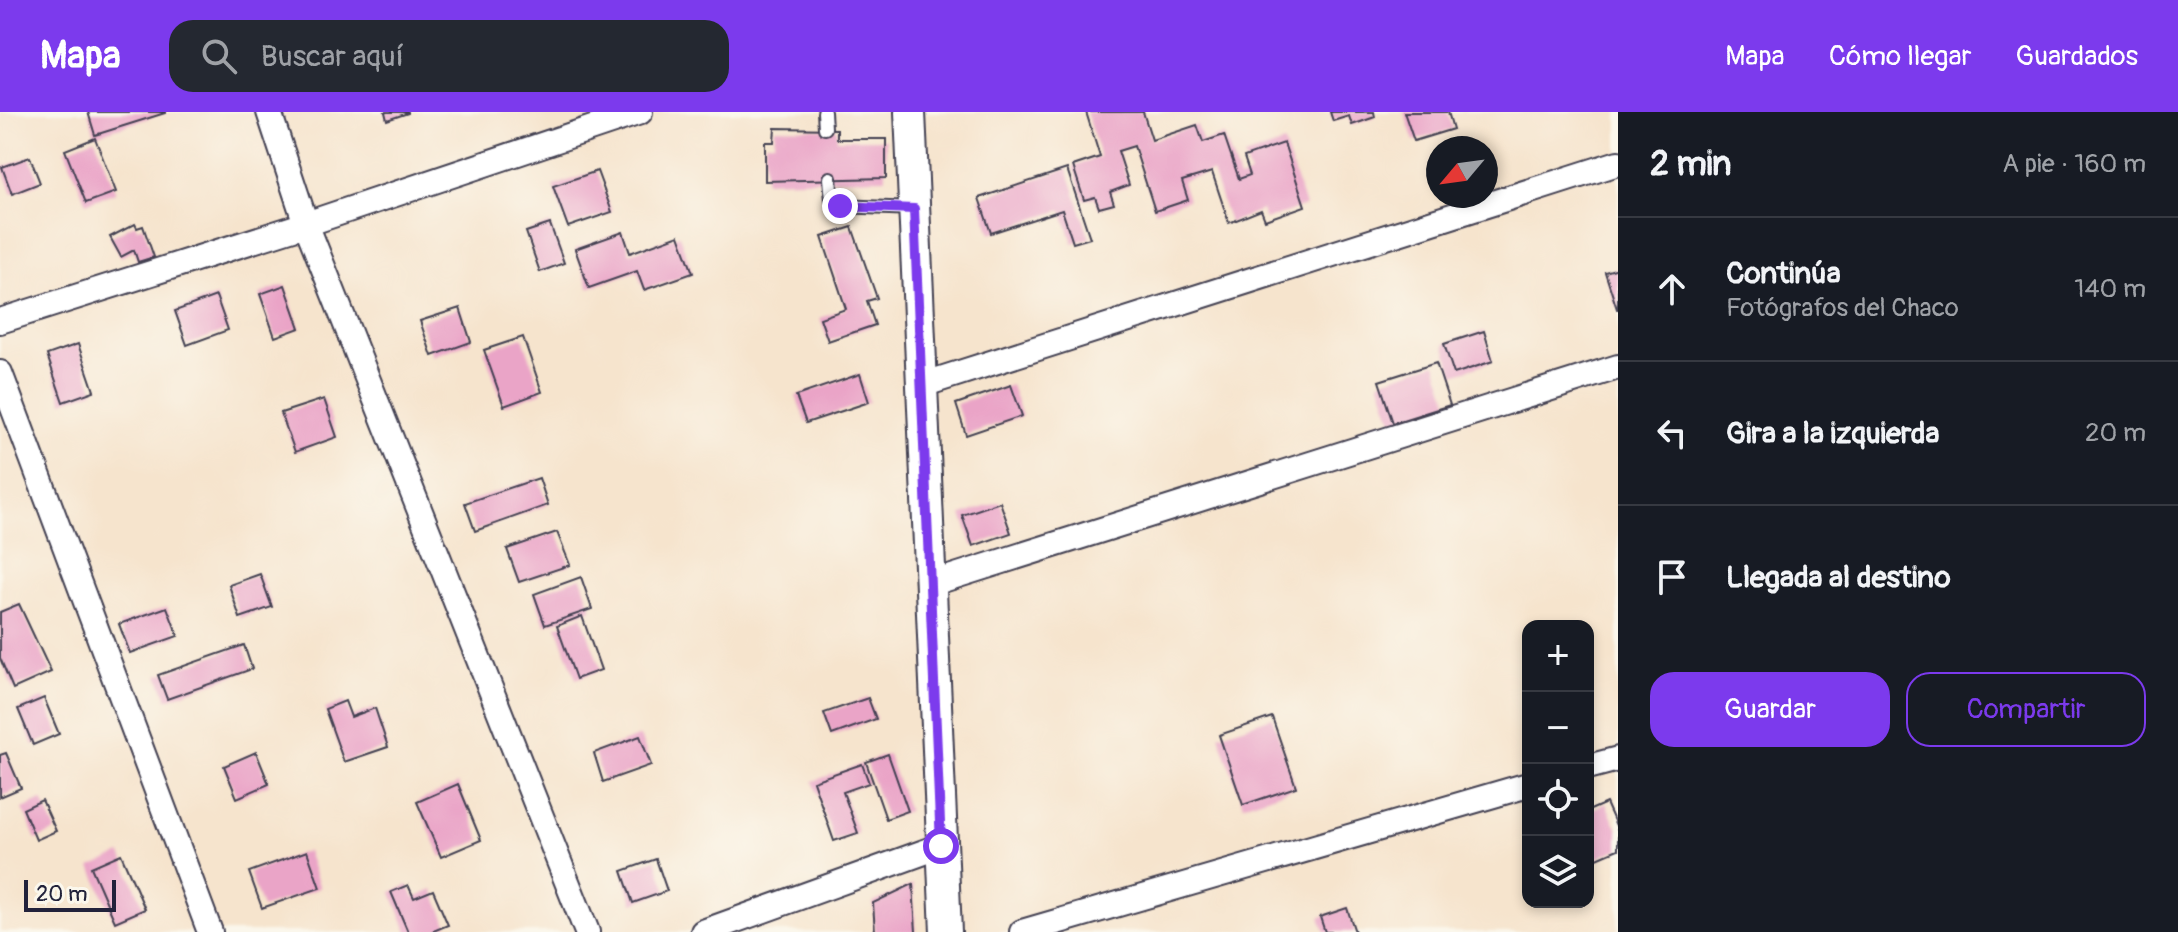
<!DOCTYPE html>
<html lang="es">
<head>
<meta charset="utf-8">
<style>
	:root { --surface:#171b24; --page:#242831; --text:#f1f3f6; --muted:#9ea1a6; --line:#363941; --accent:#7c3aed }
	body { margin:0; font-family:Pangolin,sans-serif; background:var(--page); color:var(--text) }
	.controls { position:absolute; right:24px; bottom:24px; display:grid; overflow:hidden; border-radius:16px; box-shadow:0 4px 12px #0003 }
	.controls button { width:72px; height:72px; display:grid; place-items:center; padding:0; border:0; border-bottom:2px solid var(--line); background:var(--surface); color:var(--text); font:40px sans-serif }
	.compass { position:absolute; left:1426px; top:24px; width:72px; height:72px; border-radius:50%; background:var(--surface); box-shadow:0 4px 12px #0003; rotate:241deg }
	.scale { position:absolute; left:24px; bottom:20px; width:92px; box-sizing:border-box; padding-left:8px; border:4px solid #22223b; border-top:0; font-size:22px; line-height:28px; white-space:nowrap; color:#22223b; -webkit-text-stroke:6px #fbf7ec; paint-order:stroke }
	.stop { position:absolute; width:24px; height:24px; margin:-18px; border:6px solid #7c3aed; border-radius:50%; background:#fff }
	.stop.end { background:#7c3aed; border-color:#fff; box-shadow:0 2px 8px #0008 }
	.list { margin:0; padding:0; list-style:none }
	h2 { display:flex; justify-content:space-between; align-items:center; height:104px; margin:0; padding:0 32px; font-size:34px }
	h2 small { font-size:26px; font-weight:400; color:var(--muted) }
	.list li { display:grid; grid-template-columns:52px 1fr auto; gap:24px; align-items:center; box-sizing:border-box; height:144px; padding:0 32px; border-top:2px solid var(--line) }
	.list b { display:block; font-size:30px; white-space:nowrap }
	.list p { margin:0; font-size:26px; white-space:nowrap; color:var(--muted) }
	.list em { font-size:26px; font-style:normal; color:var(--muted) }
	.actions { display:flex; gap:16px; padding:24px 32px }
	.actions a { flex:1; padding:18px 0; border:2px solid var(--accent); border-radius:24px; text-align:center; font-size:28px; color:var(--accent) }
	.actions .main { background:var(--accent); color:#fff }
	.icon { flex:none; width:44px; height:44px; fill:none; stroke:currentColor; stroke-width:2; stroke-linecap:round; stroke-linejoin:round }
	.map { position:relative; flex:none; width:1618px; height:820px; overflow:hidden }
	header { display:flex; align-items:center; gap:48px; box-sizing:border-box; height:112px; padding:0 40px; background:var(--accent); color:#fff }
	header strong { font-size:38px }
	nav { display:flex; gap:44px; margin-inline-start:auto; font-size:28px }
	.search { width:560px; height:72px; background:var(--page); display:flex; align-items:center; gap:20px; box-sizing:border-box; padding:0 28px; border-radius:24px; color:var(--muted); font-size:30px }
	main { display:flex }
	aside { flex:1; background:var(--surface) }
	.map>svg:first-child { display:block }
</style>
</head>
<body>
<header>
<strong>Mapa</strong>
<div class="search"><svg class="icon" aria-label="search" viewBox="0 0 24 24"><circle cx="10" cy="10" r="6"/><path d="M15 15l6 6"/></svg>Buscar aquí</div>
<nav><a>Mapa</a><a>Cómo llegar</a><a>Guardados</a></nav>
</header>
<main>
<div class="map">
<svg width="1618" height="820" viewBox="0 0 1618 820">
	<rect width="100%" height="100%" fill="#fbf7ec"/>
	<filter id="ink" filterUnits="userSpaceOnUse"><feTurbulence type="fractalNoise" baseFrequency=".0125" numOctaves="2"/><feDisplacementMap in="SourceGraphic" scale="16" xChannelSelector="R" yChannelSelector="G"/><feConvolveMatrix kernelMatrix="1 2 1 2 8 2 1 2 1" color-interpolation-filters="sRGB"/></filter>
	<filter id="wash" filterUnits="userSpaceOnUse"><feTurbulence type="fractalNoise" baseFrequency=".006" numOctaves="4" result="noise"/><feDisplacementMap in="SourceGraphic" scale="32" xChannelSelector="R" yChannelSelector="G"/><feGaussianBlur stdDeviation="1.8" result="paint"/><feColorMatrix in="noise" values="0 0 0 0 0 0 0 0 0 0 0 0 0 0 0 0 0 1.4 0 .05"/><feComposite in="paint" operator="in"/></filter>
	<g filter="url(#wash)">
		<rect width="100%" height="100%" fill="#f6e4cd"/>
		<g id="blocks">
			<g fill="#eaa4c7">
				<polygon points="88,0 165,0 165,1 95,23"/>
				<polygon points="385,0 408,0 408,1 387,8"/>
				<polygon points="1086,0 1143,0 1152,28 1197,13 1203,30 1224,23 1239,67 1250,63 1244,45 1284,31 1305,94 1265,108 1261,98 1229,111 1212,60 1182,69 1188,88 1155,99 1134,34 1118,39 1129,73 1110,80 1114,92 1099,96 1095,85 1084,88 1073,54 1100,45"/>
				<polygon points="1330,0 1374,0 1375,5 1352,13 1349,4 1333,9"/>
				<polygon points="1404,0 1448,0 1453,17 1414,29"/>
				<polygon points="775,16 837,17 837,27 886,27 886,66 765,69 765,30 774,30"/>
				<polygon points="95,26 116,80 86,91 65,38"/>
				<polygon points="30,45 40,71 12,82 2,55"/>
				<polygon points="1067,57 1090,126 1073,131 1062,98 991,121 979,86"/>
				<polygon points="597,59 612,100 568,115 553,74"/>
				<polygon points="135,112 137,116 143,114 154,145 138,150 134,138 121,145 110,125"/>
				<polygon points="550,112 564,151 540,160 526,120"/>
				<polygon points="852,115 877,186 867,189 875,213 828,229 820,206 846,197 822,125"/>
				<polygon points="623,120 630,141 679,123 693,161 644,178 637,159 589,176 575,137"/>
				<polygon points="1618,156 1618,197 1617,197 1605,160"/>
				<polygon points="285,173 300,216 275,225 260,182"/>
				<polygon points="216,184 228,218 187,233 175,199"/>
				<polygon points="460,196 471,230 432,244 420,209"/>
				<polygon points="1484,219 1493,249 1454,262 1444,232"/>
				<polygon points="523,225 542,280 504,294 484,238"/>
				<polygon points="78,232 94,279 63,290 47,243"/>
				<polygon points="1436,251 1450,293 1393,311 1379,269"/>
				<polygon points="860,262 869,290 806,311 796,284"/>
				<polygon points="1011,273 1022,304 966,323 956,292"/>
				<polygon points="324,287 337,325 295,340 281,301"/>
				<polygon points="539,366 548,393 475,419 465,391"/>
				<polygon points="1000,390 1011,421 973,434 962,403"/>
				<polygon points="557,420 570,453 519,470 507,437"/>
				<polygon points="260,462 272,495 240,506 229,473"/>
				<polygon points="581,465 592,497 545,513 534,482"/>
				<polygon points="19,492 51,560 13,577 0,546 0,500"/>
				<polygon points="167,495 178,524 130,541 119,512"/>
				<polygon points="582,504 601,558 576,567 557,514"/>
				<polygon points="244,533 252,557 167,587 158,563"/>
				<polygon points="44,586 59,622 33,633 18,597"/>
				<polygon points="868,586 876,607 832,623 824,601"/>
				<polygon points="345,589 351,605 375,596 388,635 344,650 325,597"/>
				<polygon points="1272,605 1296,675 1243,693 1219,623"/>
				<polygon points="640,624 651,653 603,670 594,641"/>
				<polygon points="256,640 269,672 237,686 224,654"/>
				<polygon points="6,641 21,676 0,685 0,643"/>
				<polygon points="888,642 908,699 886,707 866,650"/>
				<polygon points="862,652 869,671 843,680 858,721 834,729 813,669"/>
				<polygon points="458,672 481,728 441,745 417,690"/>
				<polygon points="42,688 56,719 36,728 23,697"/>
				<polygon points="1606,691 1618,718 1618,737 1588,750 1588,699"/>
				<polygon points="307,739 320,776 262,796 249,760"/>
				<polygon points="121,742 145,797 115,810 91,755"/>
				<polygon points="656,747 667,779 633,791 622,759"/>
				<polygon points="913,772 916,820 875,820 873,791"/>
				<polygon points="408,773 414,786 433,778 448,813 431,820 408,820 391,780"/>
				<polygon points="1347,796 1355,820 1325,820 1320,805"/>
			</g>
		</g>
	</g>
	<g filter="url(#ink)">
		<use href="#blocks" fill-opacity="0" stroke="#423f51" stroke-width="2"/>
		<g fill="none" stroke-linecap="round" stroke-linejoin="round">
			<defs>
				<g id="service">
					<polyline points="824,0 825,16"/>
					<polyline points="830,66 832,88 840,94 914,97"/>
				</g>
				<g id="minor">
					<polyline points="269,0 306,112 587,820"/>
					<polyline points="0,209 306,112 640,0"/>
					<polyline points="0,261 210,820"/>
					<polyline points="922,273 1618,51"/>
					<polyline points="930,472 1618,255"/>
					<polyline points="1588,655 1618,647"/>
					<polyline points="703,820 941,734"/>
					<polyline points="1022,820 1528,673"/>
				</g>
				<polyline id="tertiary" points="910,0 946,820"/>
			</defs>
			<use href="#service" stroke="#423f51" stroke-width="16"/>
			<use href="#minor" stroke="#423f51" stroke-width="28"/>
			<use href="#tertiary" stroke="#423f51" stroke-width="34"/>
			<use href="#service" stroke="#fff" stroke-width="12"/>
			<use href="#minor" stroke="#fff" stroke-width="24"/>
			<use href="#tertiary" stroke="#fff" stroke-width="30"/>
		</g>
	</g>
	<g fill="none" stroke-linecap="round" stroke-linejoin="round" filter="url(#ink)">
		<polyline stroke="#7c3aed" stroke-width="10" points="840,94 914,97 941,734"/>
	</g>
</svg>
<div class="controls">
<button>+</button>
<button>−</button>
<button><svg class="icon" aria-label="locate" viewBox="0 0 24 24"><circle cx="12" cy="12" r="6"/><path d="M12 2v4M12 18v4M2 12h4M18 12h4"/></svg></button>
<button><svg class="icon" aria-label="layers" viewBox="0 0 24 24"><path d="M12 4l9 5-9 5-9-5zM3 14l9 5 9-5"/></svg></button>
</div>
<svg class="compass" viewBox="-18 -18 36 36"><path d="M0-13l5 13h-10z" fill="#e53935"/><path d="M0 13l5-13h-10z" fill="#9ea1a6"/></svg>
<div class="scale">20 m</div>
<div class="stop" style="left:941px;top:734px"></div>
<div class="stop end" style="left:840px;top:94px"></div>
</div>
<aside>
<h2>2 min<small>A pie · 160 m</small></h2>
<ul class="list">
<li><svg class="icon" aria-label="ahead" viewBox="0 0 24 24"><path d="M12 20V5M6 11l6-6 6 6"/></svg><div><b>Continúa</b><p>Fotógrafos del Chaco</p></div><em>140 m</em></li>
<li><svg class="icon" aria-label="left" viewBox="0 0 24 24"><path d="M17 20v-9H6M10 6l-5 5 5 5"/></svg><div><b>Gira a la izquierda</b></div><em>20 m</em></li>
<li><svg class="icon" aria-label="arrive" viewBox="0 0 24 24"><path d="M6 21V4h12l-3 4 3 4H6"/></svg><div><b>Llegada al destino</b></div></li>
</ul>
<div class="actions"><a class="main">Guardar</a><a>Compartir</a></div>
</aside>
</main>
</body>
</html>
